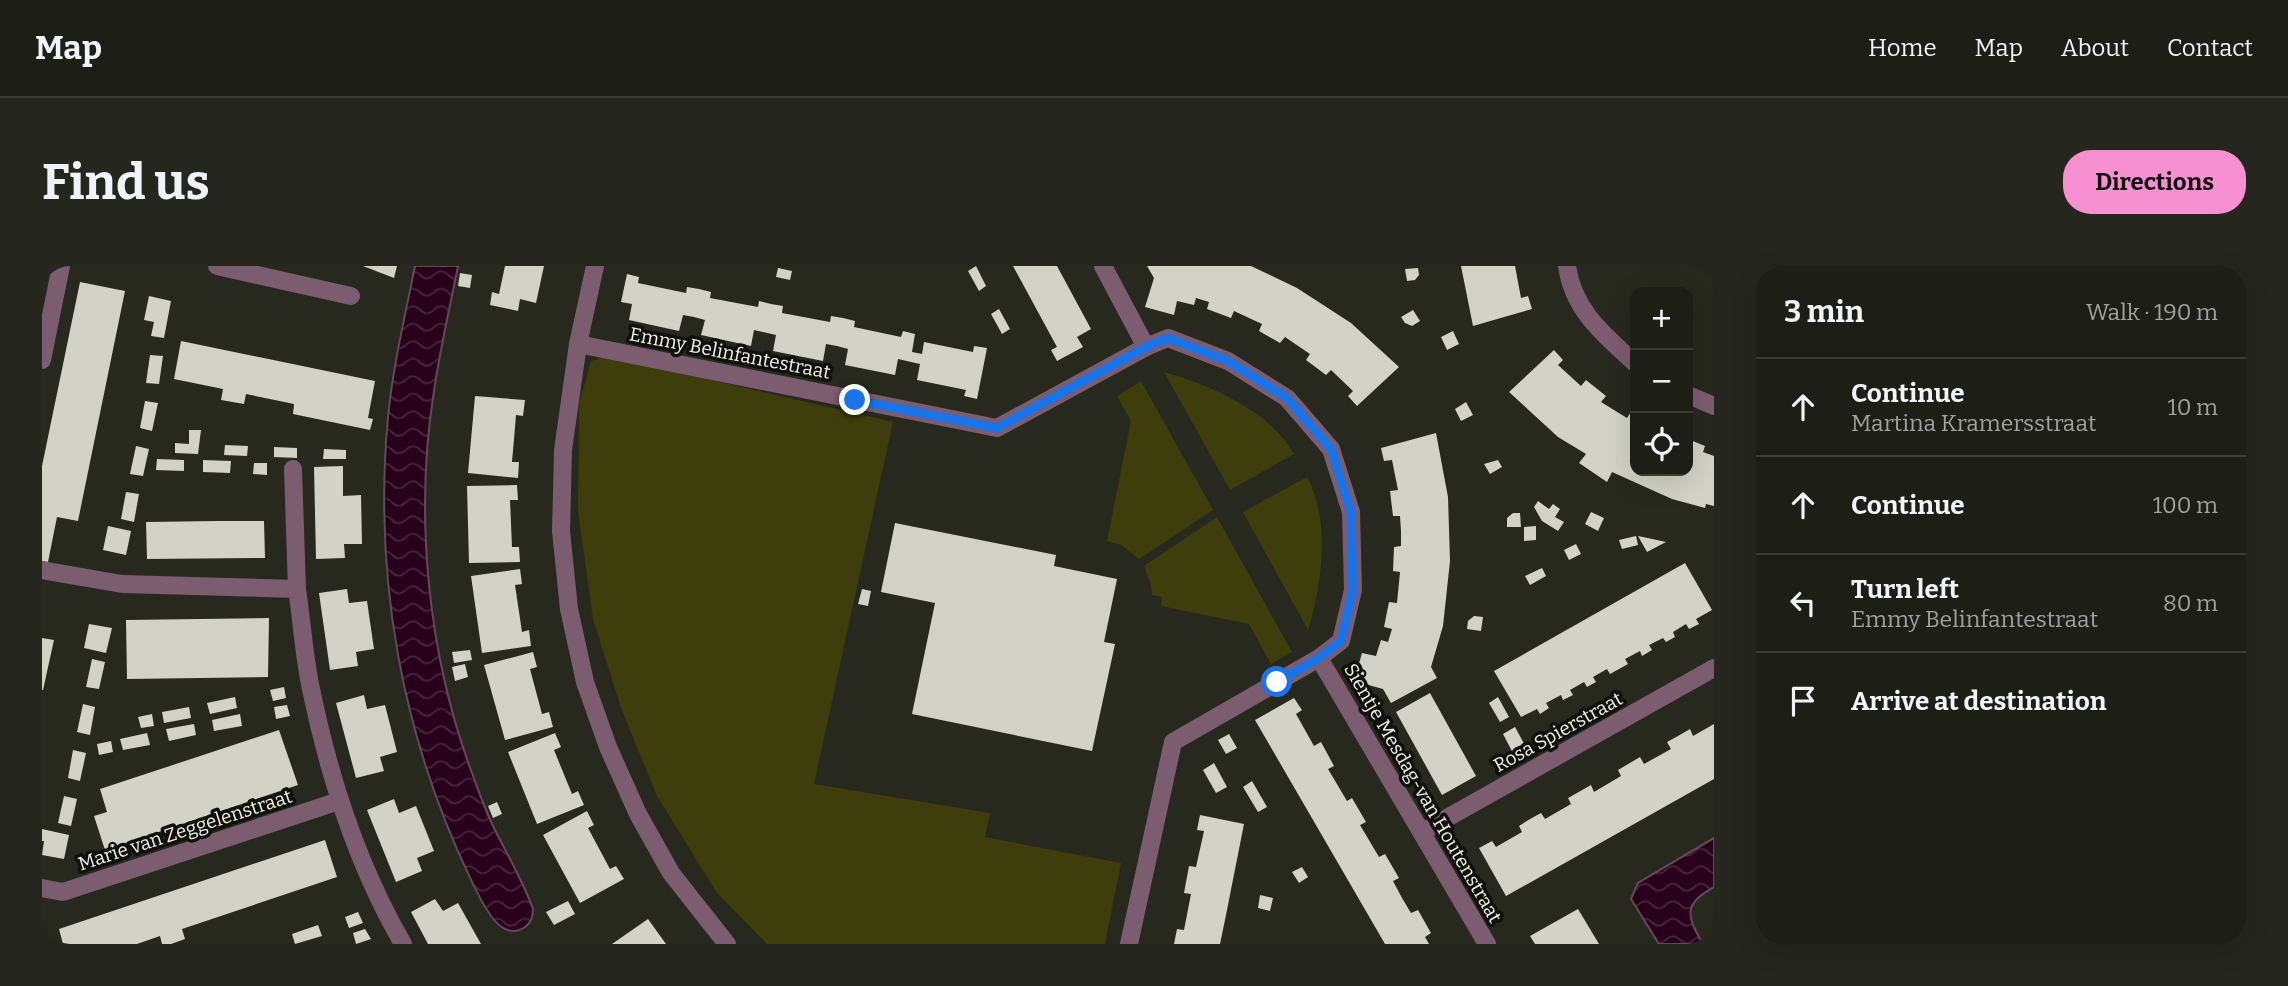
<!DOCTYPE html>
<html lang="en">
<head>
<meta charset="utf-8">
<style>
	:root { --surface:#1d1e16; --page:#25271f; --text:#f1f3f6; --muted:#a0a2a1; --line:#3b3c35; --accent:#f690d0 }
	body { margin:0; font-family:Bitter,serif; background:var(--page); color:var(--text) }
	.controls { position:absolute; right:21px; top:21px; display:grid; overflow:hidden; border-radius:14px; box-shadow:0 7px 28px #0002 }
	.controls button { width:63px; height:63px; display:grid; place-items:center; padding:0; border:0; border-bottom:2px solid var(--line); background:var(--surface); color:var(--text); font:35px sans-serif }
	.stop { position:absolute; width:21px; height:21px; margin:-16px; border:5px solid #1a73e8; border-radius:50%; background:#fff }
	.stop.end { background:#1a73e8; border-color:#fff; box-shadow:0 2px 7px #0008 }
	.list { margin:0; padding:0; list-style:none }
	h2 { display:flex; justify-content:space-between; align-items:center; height:91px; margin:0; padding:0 28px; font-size:30px }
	h2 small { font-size:23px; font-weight:400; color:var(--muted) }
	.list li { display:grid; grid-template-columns:46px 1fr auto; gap:21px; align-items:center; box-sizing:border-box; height:98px; padding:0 28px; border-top:2px solid var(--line) }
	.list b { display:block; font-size:26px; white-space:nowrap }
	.list p { margin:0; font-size:23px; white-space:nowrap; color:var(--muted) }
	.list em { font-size:23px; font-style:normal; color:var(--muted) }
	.icon { flex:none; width:38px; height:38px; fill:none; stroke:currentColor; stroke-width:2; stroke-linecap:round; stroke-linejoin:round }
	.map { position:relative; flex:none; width:1672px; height:678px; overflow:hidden; border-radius:28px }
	header { display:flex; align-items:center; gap:42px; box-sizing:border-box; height:98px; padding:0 35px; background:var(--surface); border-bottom:2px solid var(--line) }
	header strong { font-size:33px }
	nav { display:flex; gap:38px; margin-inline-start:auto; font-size:24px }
	.intro { display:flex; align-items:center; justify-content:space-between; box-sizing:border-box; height:168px; padding:0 42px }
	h1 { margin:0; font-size:49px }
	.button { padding:18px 32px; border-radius:28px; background:var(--accent); color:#111; font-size:24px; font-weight:700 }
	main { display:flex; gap:42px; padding:0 42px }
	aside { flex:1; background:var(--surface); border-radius:28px; box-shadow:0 7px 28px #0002 }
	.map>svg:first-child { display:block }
</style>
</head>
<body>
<header>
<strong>Map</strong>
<nav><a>Home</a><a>Map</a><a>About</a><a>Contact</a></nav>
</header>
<div class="intro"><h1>Find us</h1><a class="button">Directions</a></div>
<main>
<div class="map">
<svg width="1672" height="678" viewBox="0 0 1672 678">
	<defs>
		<pattern id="water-waves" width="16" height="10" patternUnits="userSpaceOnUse" patternTransform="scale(1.75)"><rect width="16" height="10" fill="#29001c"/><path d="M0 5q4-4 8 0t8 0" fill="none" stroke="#48263d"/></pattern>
	</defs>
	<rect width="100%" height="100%" fill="#27281e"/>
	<g fill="#3d3e0b">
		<polygon points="566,90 851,156 772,518 948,547 943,571 1079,597 1063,678 725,678 675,627 615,530 579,442 551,353 536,245 537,138 549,95"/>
		<path d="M 1122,106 C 1168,119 1227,144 1252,188 L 1188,224 Z"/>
		<polygon points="1099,115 1171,244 1097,293 1079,279 1065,275 1089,155 1075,130"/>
		<path d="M 1265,211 C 1289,256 1280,317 1266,364 L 1201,246 Z"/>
		<polygon points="1175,251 1250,386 1229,398 1207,358 1119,340 1120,331 1110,329 1109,319 1102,300"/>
	</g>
	<g fill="url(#water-waves)" stroke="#65485a" stroke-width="2">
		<path d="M 373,0 L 416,0 C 408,41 398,83 392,125 C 372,250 386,389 430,507 C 437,526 443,544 452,562 C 465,588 481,615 491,643 C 491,650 489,657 483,661 C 458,678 440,636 431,618 C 360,472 331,312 346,151 C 351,100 363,50 373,0 Z"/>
		<path d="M 1672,572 L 1672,621 C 1641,638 1644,649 1661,678 L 1617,678 L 1589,633 L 1596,617 Z"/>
	</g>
	<g fill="#d2d3c6">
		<polygon points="321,0 355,0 352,12"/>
		<polygon points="463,0 502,0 494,37 478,33 476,45 448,39 450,26 457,28"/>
		<polygon points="934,0 944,20 937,25 926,5"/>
		<polygon points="971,0 1015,0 1049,63 1035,71 1041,81 1015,95 1009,84 1015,81"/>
		<polygon points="1105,0 1209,0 1255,22 1309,57 1357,101 1315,140 1306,130 1311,125 1289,104 1284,109 1264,94 1268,88 1243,71 1238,77 1217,65 1220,58 1192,45 1189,52 1165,43 1167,36 1154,32 1152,39 1135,35 1132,49 1103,41 1112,12"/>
		<polygon points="1419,0 1473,0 1479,32 1486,30 1490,43 1431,60"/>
		<polygon points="736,2 750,5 748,14 734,11"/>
		<polygon points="1376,2 1377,9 1373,14 1365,15 1363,3"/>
		<polygon points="418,7 430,9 428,22 416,20"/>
		<polygon points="585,8 597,11 596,17 644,27 645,21 657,23 669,26 668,32 716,41 717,35 729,38 741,40 740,47 788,56 789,50 801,52 813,55 812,61 859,71 861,65 873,68 870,86 880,88 882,76 931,86 932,80 945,82 935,133 922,130 924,124 875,114 878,98 856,93 853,109 803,99 806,83 795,80 784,78 781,95 731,85 734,69 712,64 709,80 659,69 663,54 652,51 641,49 637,65 587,54 590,38 579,36"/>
		<polygon points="38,16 83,25 36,255 15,251 6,296 0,295 0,200"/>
		<polygon points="107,30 129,35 122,72 109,70 112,56 102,54"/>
		<polygon points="957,43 968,63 960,68 949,48"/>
		<polygon points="1371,44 1378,55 1370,60 1363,57 1359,51"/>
		<polygon points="1411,65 1417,78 1405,84 1399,71"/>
		<polygon points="139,75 333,115 326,152 331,153 328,164 251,148 252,138 204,128 202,138 179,134 181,123 132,113"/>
		<polygon points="1512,84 1521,94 1516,99 1539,120 1544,114 1564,130 1559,136 1585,152 1589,146 1593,149 1593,205 1646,205 1646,173 1663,180 1661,186 1672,190 1672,240 1664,238 1663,242 1630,233 1570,206 1565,216 1537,197 1544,188 1516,171 1467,126"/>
		<polygon points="108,89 121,90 117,118 104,117"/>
		<polygon points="433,130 483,134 481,150 474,149 472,173 470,196 477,196 476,212 426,207"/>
		<polygon points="103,135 116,137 110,165 98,162"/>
		<polygon points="1424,136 1431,149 1419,155 1413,143"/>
		<polygon points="147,164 159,164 156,188 133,187 133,177 147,178"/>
		<polygon points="1394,167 1406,231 1408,295 1401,360 1389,401 1395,412 1349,437 1341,423 1312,415 1320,387 1334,390 1339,374 1346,376 1350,363 1342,361 1347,336 1355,337 1358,306 1351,305 1352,281 1359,280 1359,265 1358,250 1351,250 1348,225 1356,224 1350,194 1342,195 1339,182"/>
		<polygon points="183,179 206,180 205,190 182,189"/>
		<polygon points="94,180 107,183 101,210 88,208"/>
		<polygon points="232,181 255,182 255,192 232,191"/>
		<polygon points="282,183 304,184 304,193 281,193"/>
		<polygon points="115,193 142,194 142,205 114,204"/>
		<polygon points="161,194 189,195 188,207 161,206"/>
		<polygon points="1456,194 1460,201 1448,208 1442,198"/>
		<polygon points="212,197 225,197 225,209 211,208"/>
		<polygon points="301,200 301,230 319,229 320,278 302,278 303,292 274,293 272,201"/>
		<polygon points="475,219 476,234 468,234 470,281 477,281 478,296 427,297 425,220"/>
		<polygon points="84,226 97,228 92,256 79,253"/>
		<polygon points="1496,235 1507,243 1511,238 1518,243 1513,251 1522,256 1516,265 1500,255 1492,241"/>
		<polygon points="1549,246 1562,252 1556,265 1543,258"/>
		<polygon points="1471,247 1478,247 1479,261 1465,261 1465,252"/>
		<polygon points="175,255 222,255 223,292 105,293 104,256"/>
		<polygon points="853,257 1014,289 1012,300 1075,313 1062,376 1073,378 1050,485 870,448 893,337 839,326"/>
		<polygon points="66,260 89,265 84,289 61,284"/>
		<polygon points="1494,260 1494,274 1482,275 1482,261"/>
		<polygon points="1594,270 1596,279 1580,283 1577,274"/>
		<polygon points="1596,270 1601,271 1624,276 1605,286"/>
		<polygon points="1534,278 1539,288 1527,294 1522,284"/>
		<polygon points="1643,297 1670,344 1654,353 1657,358 1647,363 1644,358 1631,366 1633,371 1624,376 1621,372 1607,379 1610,384 1600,390 1598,385 1583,393 1586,398 1568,408 1565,403 1551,411 1554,416 1545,421 1542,416 1528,424 1531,429 1521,434 1519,429 1504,437 1507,442 1498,448 1495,443 1479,451 1452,405"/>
		<polygon points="1500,302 1504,310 1488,319 1483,310"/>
		<polygon points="478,303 480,318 473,319 480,366 487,364 489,380 440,387 429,310"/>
		<polygon points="305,323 307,337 325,335 332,383 314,386 316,400 288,404 277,327"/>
		<polygon points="820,323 829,325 826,340 816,338"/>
		<polygon points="1432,350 1441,351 1439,365 1425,363 1426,355"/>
		<polygon points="227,352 226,411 85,413 84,354"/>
		<polygon points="47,358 70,362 64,387 42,382"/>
		<polygon points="0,372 12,374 1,424 0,424"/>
		<polygon points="428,384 430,394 412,397 410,386"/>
		<polygon points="491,386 495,401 488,403 500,448 507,446 511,461 463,474 442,399"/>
		<polygon points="50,393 63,396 57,423 44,421"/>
		<polygon points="423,398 426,411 413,415 410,401"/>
		<polygon points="242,421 244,432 231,435 228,424"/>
		<polygon points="1388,427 1434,510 1400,529 1354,446"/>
		<polygon points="322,429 325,443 343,439 355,486 338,491 342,505 314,512 294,437"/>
		<polygon points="193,431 195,442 168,448 165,437"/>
		<polygon points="1456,431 1467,451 1458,456 1447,437"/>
		<polygon points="1252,432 1260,444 1254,448 1272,480 1279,476 1292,500 1286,503 1305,535 1310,532 1324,556 1318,559 1337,591 1343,588 1357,612 1351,615 1360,632 1369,647 1376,644 1389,667 1383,671 1387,678 1343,678 1213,454"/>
		<polygon points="41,438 53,441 48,469 35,466"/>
		<polygon points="245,439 248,450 234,453 232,441"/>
		<polygon points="147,441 149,452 122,457 120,446"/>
		<polygon points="110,448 112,460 99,462 96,451"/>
		<polygon points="198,448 200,460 172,465 170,454"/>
		<polygon points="152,458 154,469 127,475 124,463"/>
		<polygon points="1672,458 1672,513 1464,630 1437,582 1450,575 1454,581 1480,566 1477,560 1488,553 1499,547 1503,553 1529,538 1526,532 1549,519 1552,526 1579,510 1576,504 1598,491 1602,498 1629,483 1625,476 1636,470 1648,463 1651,470"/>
		<polygon points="1473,461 1485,483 1472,489 1461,468"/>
		<polygon points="237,464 256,519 63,584 52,550 65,546 58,523"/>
		<polygon points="105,467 108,479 81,484 78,473"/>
		<polygon points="513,467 519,481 512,484 530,528 536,525 542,539 495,558 466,486"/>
		<polygon points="1187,468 1195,482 1184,488 1176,474"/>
		<polygon points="69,475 71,486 57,489 55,478"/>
		<polygon points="31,484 44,487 38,515 26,512"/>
		<polygon points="1172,497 1185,521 1174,527 1161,504"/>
		<polygon points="1210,515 1225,541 1216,546 1201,521"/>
		<polygon points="22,530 35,533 29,560 16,557"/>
		<polygon points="352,533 357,547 374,540 392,585 375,592 380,605 354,616 325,544"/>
		<polygon points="455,536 460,548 451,552 446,540"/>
		<polygon points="545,545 552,559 546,562 568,603 574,600 582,613 538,637 501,569"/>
		<polygon points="1158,549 1202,558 1183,654 1178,678 1132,678 1135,663 1142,664 1149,628 1142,627 1147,600 1154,601 1162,565 1155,564"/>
		<polygon points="0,563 27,569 22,593 0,589 2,575 0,575"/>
		<polygon points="283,574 295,611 140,663 143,673 129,678 120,678 118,670 95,678 21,678 17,663"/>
		<polygon points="1260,601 1266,611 1257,617 1250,606"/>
		<polygon points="1218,629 1231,632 1228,645 1216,642"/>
		<polygon points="393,633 401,645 416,637 439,678 386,678 369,646"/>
		<polygon points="526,635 533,648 512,659 504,646"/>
		<polygon points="1536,643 1557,678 1493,678 1488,670"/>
		<polygon points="316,646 321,657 307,662 303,651"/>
		<polygon points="606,653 624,678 570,678"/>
		<polygon points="276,659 280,670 253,678 250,668"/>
		<polygon points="323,663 329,673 314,678 311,667"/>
	</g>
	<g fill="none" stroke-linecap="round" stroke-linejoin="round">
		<g stroke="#7c5c6f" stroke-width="18">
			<polyline points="175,0 309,30"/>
			<polyline points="553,0 536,78 521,184 519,265 527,343 543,416 566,481 596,548 629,607 685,678"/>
			<polyline points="1061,0 1104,81 1126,72 1186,95 1245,132 1289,183 1309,246 1311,324 1299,375 1277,392 1445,678"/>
			<path d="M 1525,0 C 1531,44 1562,69 1593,97"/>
			<polyline points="536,78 955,162 1104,81"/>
			<polyline points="0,94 19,0"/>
			<polyline points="1646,129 1672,140"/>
			<polyline points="251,203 255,323"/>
			<path d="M 0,304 L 80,318 L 255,323 C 260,356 262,391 269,423 C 287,511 316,600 361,678"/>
			<polyline points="1380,566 1672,402"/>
			<polyline points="0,622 21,626 297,535"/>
			<polyline points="1087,678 1131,476 1277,392"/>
		</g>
	</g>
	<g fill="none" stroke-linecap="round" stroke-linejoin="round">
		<polyline stroke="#1a73e8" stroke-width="9" points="813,134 955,162 1104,81 1126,72 1186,95 1245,132 1289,183 1309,246 1311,324 1299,375 1277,392 1235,416"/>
	</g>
	<g text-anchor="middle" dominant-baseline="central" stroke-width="7" stroke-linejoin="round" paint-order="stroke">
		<g font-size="19" fill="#f1f1eb" stroke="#10100c">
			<text transform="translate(688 87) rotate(11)">Emmy Belinfantestraat</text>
			<text transform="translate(1516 466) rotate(-29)">Rosa Spierstraat</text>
			<text transform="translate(1381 527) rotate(60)">Sientje Mesdag-van Houtenstraat</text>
			<text transform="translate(143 564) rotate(-18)">Marie van Zeggelenstraat</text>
		</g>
	</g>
</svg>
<div class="controls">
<button>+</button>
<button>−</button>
<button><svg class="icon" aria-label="locate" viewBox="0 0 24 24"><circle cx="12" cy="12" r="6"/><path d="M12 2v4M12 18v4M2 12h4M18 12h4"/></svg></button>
</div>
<div class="stop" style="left:1235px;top:416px"></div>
<div class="stop end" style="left:813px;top:134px"></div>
</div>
<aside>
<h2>3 min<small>Walk · 190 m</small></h2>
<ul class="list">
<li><svg class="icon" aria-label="ahead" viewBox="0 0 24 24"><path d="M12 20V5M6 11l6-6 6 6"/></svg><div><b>Continue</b><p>Martina Kramersstraat</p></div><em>10 m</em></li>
<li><svg class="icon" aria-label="ahead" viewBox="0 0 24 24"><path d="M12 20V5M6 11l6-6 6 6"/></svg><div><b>Continue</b></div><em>100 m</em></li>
<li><svg class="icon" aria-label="left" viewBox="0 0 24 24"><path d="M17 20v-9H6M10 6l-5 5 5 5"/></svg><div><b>Turn left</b><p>Emmy Belinfantestraat</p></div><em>80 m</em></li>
<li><svg class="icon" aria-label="arrive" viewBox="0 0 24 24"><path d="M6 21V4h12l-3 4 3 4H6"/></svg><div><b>Arrive at destination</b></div></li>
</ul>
</aside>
</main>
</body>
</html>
